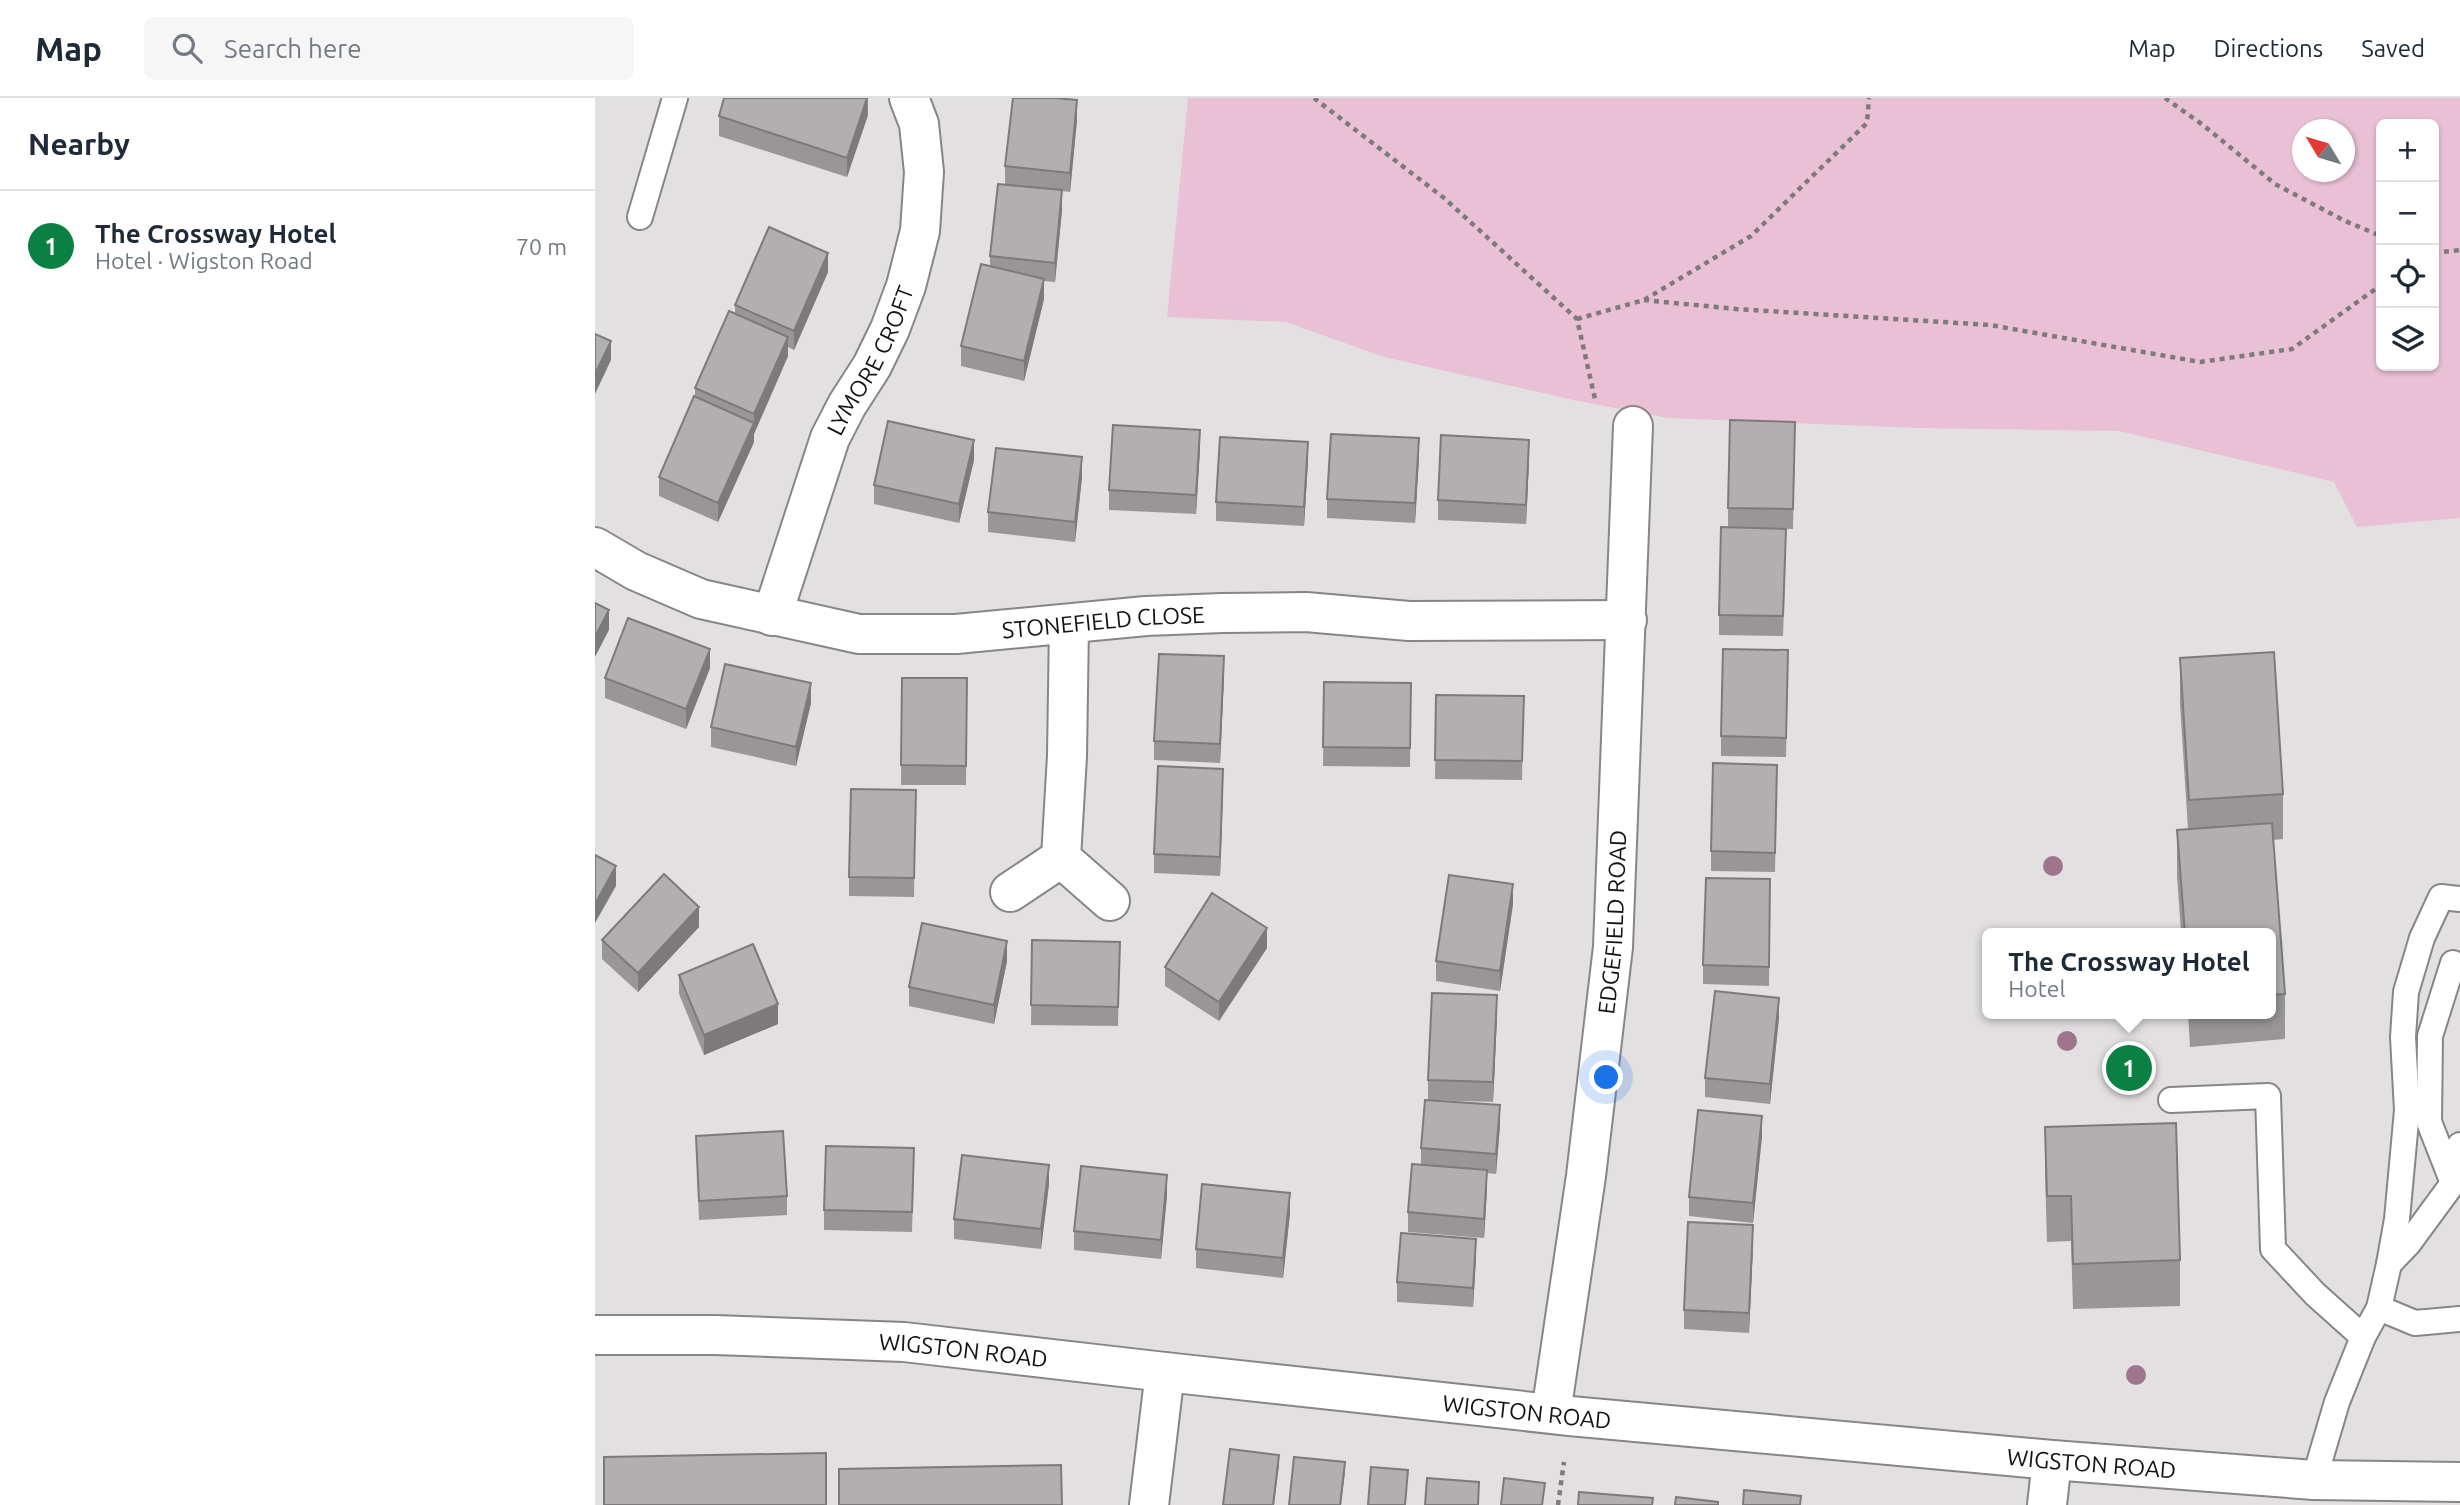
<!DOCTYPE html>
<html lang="en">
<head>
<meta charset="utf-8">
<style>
	:root { --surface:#fff; --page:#f6f6f7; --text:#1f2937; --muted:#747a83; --line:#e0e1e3; --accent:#0b8043 }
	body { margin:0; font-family:Ubuntu,sans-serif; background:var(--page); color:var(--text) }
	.controls { position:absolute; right:21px; top:21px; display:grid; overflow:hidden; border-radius:10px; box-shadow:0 2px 5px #0004 }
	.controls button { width:63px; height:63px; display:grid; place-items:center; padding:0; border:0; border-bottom:2px solid var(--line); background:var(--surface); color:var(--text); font:35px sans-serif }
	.compass { position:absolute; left:1697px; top:21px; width:63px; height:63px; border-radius:50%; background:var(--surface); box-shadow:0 2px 5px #0004; rotate:308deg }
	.you { position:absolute; left:1012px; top:980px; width:24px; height:24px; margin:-18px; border:5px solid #fff; border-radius:50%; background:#1a73e8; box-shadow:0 0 0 10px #1a73e833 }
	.badge { display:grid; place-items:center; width:46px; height:46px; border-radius:50%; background:var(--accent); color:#fff; font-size:23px; font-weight:700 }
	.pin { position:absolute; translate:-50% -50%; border:4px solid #fff; box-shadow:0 2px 7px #0006 }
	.popup { position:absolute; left:1387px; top:830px; width:294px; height:91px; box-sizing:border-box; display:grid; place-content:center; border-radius:10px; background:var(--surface); filter:drop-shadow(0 2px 5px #0005); font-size:23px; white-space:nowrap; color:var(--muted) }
	.popup b { font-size:26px; color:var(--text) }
	.popup::after { content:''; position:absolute; left:50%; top:100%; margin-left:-14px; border:14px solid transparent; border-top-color:var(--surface) }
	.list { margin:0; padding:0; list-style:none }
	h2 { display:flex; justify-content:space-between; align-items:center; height:91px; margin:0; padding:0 28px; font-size:30px }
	h2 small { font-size:23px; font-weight:400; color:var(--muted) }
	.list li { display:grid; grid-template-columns:46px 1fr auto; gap:21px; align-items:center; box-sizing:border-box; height:112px; padding:0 28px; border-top:2px solid var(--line) }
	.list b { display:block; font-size:26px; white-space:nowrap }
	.list p { margin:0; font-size:23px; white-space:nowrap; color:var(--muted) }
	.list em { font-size:23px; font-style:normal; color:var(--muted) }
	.icon { flex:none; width:38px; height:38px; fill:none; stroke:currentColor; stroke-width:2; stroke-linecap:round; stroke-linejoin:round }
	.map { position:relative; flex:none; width:1865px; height:1407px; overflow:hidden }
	header { display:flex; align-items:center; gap:42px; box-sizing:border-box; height:98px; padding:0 35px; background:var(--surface); border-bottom:2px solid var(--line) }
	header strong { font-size:33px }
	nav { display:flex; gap:38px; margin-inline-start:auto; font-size:24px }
	.search { width:490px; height:63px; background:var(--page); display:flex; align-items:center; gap:18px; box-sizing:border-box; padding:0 24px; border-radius:10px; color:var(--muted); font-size:26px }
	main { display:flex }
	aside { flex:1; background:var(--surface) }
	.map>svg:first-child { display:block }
</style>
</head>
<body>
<header>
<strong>Map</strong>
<div class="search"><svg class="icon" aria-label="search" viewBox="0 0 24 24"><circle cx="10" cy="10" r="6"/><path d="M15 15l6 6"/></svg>Search here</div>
<nav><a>Map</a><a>Directions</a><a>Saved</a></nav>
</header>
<main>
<aside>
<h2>Nearby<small></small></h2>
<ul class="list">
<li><span class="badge">1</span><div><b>The Crossway Hotel</b><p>Hotel · Wigston Road</p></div><em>70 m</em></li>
</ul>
</aside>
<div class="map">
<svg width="1865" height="1407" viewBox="0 0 1865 1407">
	<rect width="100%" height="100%" fill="#e3e0e1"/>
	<path fill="#eac0d4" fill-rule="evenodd" d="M 593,0 L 1865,0 L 1865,420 L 1762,429 L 1739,384 L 1524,333 L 1322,330 L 1073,320 L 978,302 L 789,259 L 691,224 L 572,219 ZM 1786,26 L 1839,26 L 1839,268 L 1786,268 ZM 1708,32 L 1750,32 L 1750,74 L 1708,74 Z"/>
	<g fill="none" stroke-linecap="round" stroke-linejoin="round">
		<defs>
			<g id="service">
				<polyline points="45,119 80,0"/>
				<polyline points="1576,1002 1673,998 1678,1151 1720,1196 1768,1239"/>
				<polyline points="1858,1085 1834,1024 1835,938 1858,865"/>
				<polyline points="1794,1166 1814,1145 1858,1085 1865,1047"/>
				<polyline points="1784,1210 1820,1225 1865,1221"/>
				<polyline points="1719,1382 1742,1304 1768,1239 1784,1210 1794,1166 1802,1121 1812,1012 1808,939 1811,894 1827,840 1846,799 1865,801"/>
			</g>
			<g id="minor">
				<path id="s1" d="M 0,449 L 41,473 L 106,501 L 264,536 L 361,536 L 551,518 L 627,515 L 711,514 L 814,523 L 1032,522"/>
				<path id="s2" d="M 177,518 L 235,340 L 252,307 L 277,268 L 295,231 L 311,188 L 325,133 L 329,74 L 324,26 L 314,0"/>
				<polyline points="474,527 472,658 466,760 515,803"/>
				<polyline points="415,794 466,760"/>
				<path id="s3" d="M 956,1315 L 991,1078 L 1018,849 L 1038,328"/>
				<polyline points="554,1407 570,1274"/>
				<polyline points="1452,1407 1457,1362"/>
			</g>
			<g id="tertiary">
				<path id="s4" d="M 0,1237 L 120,1237 L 309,1244 L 570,1274 L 975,1318 L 1457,1362 L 1719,1382 L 1865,1384"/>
			</g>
		</defs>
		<use href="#service" stroke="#888586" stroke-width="28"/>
		<use href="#minor" stroke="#888586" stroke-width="42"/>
		<use href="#tertiary" stroke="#888586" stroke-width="42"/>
		<g stroke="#7c7a7b" stroke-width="4.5" stroke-dasharray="5 5" stroke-linecap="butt">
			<polyline points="719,0 849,100 982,221 1000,301"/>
			<polyline points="1570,0 1608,27 1680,86 1750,123 1786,138"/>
			<polyline points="1839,155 1865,152"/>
			<polyline points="1049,202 1141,211 1395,227 1605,264 1697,251 1786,187"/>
			<polyline points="982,221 1049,202 1156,138 1272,25 1274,0"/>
			<polyline points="963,1407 969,1364"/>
		</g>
		<use href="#service" stroke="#fff" stroke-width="24"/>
		<use href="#minor" stroke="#fff" stroke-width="38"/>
		<use href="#tertiary" stroke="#fff" stroke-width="38"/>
	</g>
	<g fill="#9f758e">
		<circle cx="1458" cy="768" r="10"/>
		<circle cx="1472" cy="943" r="10"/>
		<circle cx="1541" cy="1277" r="10"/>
	</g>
	<g fill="#999698">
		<polygon points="273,0 273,17 252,79 124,38 124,18"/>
		<polygon points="482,22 475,94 467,93 467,112 460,184 449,183 449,201 429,283 366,268 366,248 395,168 395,158 410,87 410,68"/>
		<polygon points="233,174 199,252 193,249 193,258 159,336 159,344 123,424 64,398 64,379 100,299 100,290 140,216 140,207"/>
		<polygon points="1200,344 1198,431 1152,430 1191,451 1188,538 1124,537 1124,517 1133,430 1133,410"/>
		<polygon points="605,351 601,416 514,412 514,392"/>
		<polygon points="824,360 820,425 732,420 732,401"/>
		<polygon points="934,361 931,426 843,422 843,402"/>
		<polygon points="379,362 364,425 279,406 279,387"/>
		<polygon points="713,363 709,428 621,423 621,404"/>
		<polygon points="487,379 480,444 393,434 393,414"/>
		<polygon points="1585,560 1688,696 1688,741 1678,742 1690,896 1690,941 1595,949 1593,916 1676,916 1676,835 1586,835 1582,778 1582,732 1593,731 1585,606"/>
		<polygon points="115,570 91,631 10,600 10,580"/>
		<polygon points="1193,572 1191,659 1126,658 1126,638"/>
		<polygon points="629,578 625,665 559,662 559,643"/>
		<polygon points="307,580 372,580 371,687 306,687"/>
		<polygon points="729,584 816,585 815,669 728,668"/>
		<polygon points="841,597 929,598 927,682 840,681"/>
		<polygon points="216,605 201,668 116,649 116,629"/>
		<polygon points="1182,687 1180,774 1116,773 1116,753"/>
		<polygon points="628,691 625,778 559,775 559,756"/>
		<polygon points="321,692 319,799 254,798 254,779"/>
		<polygon points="1175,800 1174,888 1108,886 1108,867"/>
		<polygon points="918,806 905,893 841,883 841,863"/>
		<polygon points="104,829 43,894 7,861 7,842"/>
		<polygon points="437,842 525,844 523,928 436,927"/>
		<polygon points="672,850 624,923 570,888 570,869"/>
		<polygon points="412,863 399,926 314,908 314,889"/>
		<polygon points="84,877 183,926 109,957 84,896"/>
		<polygon points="902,917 898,1004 833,1002 833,982"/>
		<polygon points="1184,919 1175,1006 1110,999 1110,980"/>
		<polygon points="905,1027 901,1076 892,1075 892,1091 889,1140 813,1134 813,1114 826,1067 826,1050"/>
		<polygon points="1450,1029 1585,1162 1585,1208 1478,1211 1476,1143 1452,1144 1450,1075"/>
		<polygon points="101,1038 192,1098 192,1117 104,1122"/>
		<polygon points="1167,1038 1158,1125 1094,1118 1094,1099"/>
		<polygon points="319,1069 317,1134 229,1132 229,1112"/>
		<polygon points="454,1086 446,1151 359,1141 359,1121"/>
		<polygon points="572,1097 566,1161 479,1152 479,1133"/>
		<polygon points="695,1115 688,1180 601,1170 601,1151"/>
		<polygon points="1158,1147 1154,1235 1089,1231 1089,1212"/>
		<polygon points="881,1160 878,1209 802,1204 802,1184"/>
	</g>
	<g fill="#7d7a7c">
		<polygon points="272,0 273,17 252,79 252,60"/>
		<polygon points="482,2 482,22 475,94 475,75"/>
		<polygon points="467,92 467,112 460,184 460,165"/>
		<polygon points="233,155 233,174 199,252 199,233"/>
		<polygon points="449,181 449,201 429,283 429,263"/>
		<polygon points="193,239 193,258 159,336 159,316"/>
		<polygon points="16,243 16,262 0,296 0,276"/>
		<polygon points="159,325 159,344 123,424 123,405"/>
		<polygon points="605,332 605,351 601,416 601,397"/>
		<polygon points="824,340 824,360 820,425 820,405"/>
		<polygon points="379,342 379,362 364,425 364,406"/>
		<polygon points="934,342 934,361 931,426 931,407"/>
		<polygon points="713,344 713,363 709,428 709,409"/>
		<polygon points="487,359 487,379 480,444 480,424"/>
		<polygon points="14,512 14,532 0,559 0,539"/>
		<polygon points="115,551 115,570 91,631 91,611"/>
		<polygon points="629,558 629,578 625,665 625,646"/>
		<polygon points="216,585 216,605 201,668 201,649"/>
		<polygon points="628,671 628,691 625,778 625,759"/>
		<polygon points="21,768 21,788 0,825 0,806"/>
		<polygon points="918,786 918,806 905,893 905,873"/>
		<polygon points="104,809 104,829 43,894 43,875"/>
		<polygon points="672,830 672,850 624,923 624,904"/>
		<polygon points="412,843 412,863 399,926 399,907"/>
		<polygon points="902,897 902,917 898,1004 898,984"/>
		<polygon points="1184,900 1184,919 1175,1006 1175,986"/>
		<polygon points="183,906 183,926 109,957 109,937"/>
		<polygon points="905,1007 905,1027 901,1076 901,1056"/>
		<polygon points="1167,1018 1167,1038 1158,1125 1158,1105"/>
		<polygon points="454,1067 454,1086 446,1151 446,1131"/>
		<polygon points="892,1072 892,1091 889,1140 889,1121"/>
		<polygon points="572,1077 572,1097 566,1161 566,1142"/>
		<polygon points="695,1095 695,1115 688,1180 688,1160"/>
		<polygon points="1158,1127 1158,1147 1154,1235 1154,1215"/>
		<polygon points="881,1141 881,1160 878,1209 878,1190"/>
		<polygon points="684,1357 684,1367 679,1407 678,1407"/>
		<polygon points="750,1364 750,1374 746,1407 745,1407"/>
	</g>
	<g fill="#b2afb1" stroke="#7d7a7c" stroke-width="2">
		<polygon points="129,0 272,0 252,60 124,18"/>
		<polygon points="418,0 460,0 482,2 475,75 410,68"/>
		<polygon points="403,86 467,92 460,165 395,158"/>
		<polygon points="174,129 233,155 199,233 140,207"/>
		<polygon points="386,166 449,181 429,263 366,248"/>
		<polygon points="134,213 193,239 159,316 100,290"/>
		<polygon points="0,236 16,243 0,276"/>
		<polygon points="99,298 159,325 123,405 64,379"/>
		<polygon points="1135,322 1200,324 1198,411 1133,410"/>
		<polygon points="293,323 379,342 364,406 279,387"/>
		<polygon points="518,327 605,332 601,397 514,392"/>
		<polygon points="736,336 824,340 820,405 732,401"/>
		<polygon points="846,337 934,342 931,407 843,402"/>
		<polygon points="625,339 713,344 709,409 621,404"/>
		<polygon points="401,350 487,359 480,424 393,414"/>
		<polygon points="1126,429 1191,431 1188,518 1124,517"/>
		<polygon points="0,505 14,512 0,539"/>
		<polygon points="33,520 115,551 91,611 10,580"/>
		<polygon points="1128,551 1193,552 1191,640 1126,638"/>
		<polygon points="1679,554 1688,696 1594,702 1585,560"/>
		<polygon points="564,556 629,558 625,646 559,643"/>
		<polygon points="130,566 216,585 201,649 116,629"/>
		<polygon points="307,580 372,580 371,668 306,667"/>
		<polygon points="729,584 816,585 815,650 728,649"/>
		<polygon points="841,597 929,598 927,663 840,662"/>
		<polygon points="1118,665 1182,667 1180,755 1116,753"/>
		<polygon points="563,668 628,671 625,759 559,756"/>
		<polygon points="256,691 321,692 319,780 254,779"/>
		<polygon points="1677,725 1690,896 1676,897 1676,835 1590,835 1582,732"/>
		<polygon points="0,757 21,768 0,806"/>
		<polygon points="69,776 104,809 43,875 7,842"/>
		<polygon points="854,777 918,786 905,873 841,863"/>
		<polygon points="1111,780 1175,781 1174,869 1108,867"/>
		<polygon points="617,795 672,830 624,904 570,869"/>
		<polygon points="327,825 412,843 399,907 314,889"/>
		<polygon points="437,842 525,844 523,909 436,907"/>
		<polygon points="158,846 183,906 109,937 84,877"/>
		<polygon points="1120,893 1184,900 1175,986 1110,980"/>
		<polygon points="837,895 902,897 898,984 833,982"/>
		<polygon points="830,1002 905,1007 901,1056 826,1050"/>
		<polygon points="1103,1012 1167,1018 1158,1105 1094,1099"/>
		<polygon points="1581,1025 1585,1162 1478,1166 1476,1098 1452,1098 1450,1029"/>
		<polygon points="188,1033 192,1098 104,1103 101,1038"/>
		<polygon points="231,1048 319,1050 317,1114 229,1112"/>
		<polygon points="367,1057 454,1067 446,1131 359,1121"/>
		<polygon points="817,1066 892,1072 889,1121 813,1114"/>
		<polygon points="486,1068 572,1077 566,1142 479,1133"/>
		<polygon points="607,1086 695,1095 688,1160 601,1151"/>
		<polygon points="1093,1124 1158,1127 1154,1215 1089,1212"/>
		<polygon points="806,1135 881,1141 878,1190 802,1184"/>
		<polygon points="635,1351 684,1357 678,1407 628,1407"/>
		<polygon points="231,1355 231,1407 9,1407 9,1359"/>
		<polygon points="699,1359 750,1364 745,1407 694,1407"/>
		<polygon points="466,1367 467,1407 244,1407 244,1371"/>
		<polygon points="776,1369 813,1372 810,1407 773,1407"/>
		<polygon points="832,1380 884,1384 883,1407 830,1407"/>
		<polygon points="909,1380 950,1385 947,1407 906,1407"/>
		<polygon points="1149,1392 1206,1398 1205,1407 1148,1407"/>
		<polygon points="984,1394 1058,1400 1057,1407 983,1407"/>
		<polygon points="1081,1399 1123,1404 1123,1407 1080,1407"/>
	</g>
	<g text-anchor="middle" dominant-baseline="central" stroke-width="7" stroke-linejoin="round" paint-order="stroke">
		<g font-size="23" fill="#141314" stroke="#fff">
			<text stroke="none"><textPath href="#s2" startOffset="275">LYMORE CROFT</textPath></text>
			<text stroke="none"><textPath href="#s1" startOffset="525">STONEFIELD CLOSE</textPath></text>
			<text stroke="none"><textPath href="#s3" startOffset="495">EDGEFIELD ROAD</textPath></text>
			<text stroke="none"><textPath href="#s4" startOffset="369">WIGSTON ROAD</textPath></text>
			<text stroke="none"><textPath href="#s4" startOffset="936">WIGSTON ROAD</textPath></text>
			<text stroke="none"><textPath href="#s4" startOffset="1503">WIGSTON ROAD</textPath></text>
		</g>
	</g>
</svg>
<div class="controls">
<button>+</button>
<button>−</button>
<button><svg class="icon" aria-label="locate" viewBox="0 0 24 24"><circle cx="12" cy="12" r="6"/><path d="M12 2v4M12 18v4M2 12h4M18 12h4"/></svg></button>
<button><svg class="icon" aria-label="layers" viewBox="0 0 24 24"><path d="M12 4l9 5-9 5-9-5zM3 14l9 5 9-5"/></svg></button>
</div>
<svg class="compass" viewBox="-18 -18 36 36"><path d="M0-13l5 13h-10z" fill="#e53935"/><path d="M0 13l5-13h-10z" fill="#747a83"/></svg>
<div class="you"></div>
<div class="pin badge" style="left:1534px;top:970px">1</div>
<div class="popup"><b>The Crossway Hotel</b>Hotel</div>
</div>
</main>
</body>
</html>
